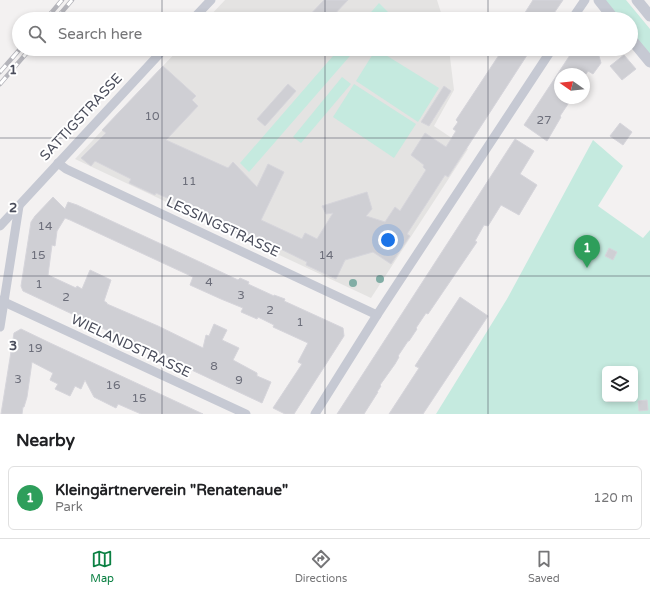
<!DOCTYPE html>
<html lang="en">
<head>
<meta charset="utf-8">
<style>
	:root { --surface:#fff; --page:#f2f2f2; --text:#202124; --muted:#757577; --line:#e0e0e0; --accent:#0b8043 }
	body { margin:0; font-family:"Varela Round",sans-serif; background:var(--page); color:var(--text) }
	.controls { position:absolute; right:12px; bottom:12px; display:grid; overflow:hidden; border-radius:6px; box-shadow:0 2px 6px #0003 }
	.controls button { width:36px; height:36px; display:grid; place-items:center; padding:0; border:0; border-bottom:1px solid var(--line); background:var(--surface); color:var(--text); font:20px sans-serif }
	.compass { position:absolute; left:554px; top:68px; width:36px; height:36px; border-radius:50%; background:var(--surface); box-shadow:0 2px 6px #0003; rotate:284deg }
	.you { position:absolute; left:388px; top:240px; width:14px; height:14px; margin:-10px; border:3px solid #fff; border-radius:50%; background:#1a73e8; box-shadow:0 0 0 6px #1a73e833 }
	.badge { display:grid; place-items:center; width:26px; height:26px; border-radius:50%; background:var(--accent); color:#fff; font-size:13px; font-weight:700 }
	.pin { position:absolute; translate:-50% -33px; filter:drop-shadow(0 1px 2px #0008) }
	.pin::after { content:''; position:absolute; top:21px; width:14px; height:12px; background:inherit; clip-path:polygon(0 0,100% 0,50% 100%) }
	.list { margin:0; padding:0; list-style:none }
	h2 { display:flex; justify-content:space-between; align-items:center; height:52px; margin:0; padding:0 16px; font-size:17px }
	h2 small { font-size:13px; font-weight:400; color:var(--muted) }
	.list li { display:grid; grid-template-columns:26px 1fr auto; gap:12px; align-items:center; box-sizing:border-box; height:64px; margin:0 8px 8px; padding:0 8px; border:1px solid var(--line); border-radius:6px }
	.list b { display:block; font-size:15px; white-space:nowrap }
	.list p { margin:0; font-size:13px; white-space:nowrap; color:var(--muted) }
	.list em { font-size:13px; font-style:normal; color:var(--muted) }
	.icon { flex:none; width:22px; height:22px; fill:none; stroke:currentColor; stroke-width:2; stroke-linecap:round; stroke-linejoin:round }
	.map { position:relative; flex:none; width:650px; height:414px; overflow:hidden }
	.search { position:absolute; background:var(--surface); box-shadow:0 2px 6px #0003; left:12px; right:12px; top:12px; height:44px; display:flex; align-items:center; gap:10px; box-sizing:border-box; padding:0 14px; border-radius:22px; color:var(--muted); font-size:15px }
	.sheet { height:124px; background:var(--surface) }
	nav { display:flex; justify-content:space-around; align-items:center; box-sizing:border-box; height:56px; border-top:1px solid var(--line); background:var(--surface); font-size:11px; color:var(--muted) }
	nav a { display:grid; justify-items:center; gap:2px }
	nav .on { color:var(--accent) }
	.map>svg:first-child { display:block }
</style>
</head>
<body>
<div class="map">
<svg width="650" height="414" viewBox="0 0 650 414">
	<rect width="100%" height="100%" fill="#f3f1f1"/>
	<g fill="#e4e3e2">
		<polygon points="225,0 437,0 443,19 207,19"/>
		<polygon points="179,49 449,49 454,90 434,126 468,149 371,298 75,159"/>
	</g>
	<g fill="#c5eadf" fill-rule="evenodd">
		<polygon points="604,0 626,0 650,29 650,55 631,32 631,19 620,19"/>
		<polygon points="379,3 388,12 382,19 365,19"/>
		<polygon points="339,49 356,49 249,172 240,163"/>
		<polygon points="376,49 439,88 418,122 356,81"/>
		<polygon points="342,77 351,84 301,143 293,137"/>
		<polygon points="354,84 416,124 394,158 333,117"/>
		<path d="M 593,140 L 623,166 L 598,206 L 643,238 L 650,230 L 650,414 L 436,414 L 507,299 ZM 605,369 L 635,369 L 635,399 L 605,399 Z"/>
	</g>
	<g fill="#cfcfd4" stroke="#d6d5db">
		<polygon points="324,0 348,0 330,19 306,19"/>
		<polygon points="533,0 563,0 550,19 521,19"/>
		<polygon points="503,49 531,49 448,177 445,175 407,234 410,236 391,264 373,252 345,260 336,279 306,265 307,262 252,235 251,238 227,228 228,225 156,193 155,195 129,183 131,179 95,161 91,166 81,158 106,133 102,130 163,66 196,96 192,100 198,106 166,140 228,168 233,162 257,187 268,164 284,172 261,220 302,239 305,233 317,239 333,213 326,214 322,206 367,192 372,209 366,216 385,222 395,207 400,211 426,170 423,167 424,165 411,155 425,133 446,147 456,131 453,129 458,122 456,120"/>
		<polygon points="574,49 597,49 601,63 593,74 588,71 586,74 560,74 560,98 572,98 560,116 561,117 547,141 524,125"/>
		<polygon points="624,55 636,69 622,80 610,66"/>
		<polygon points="288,84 296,91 265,126 257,119"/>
		<polygon points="444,86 451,91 429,126 421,122"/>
		<polygon points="620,123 632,132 623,145 610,136"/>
		<polygon points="515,139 534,151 520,174 537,185 519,215 501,205 488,226 484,225 475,241 477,242 428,314 426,313 416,328 417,329 409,341 408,341 398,356 399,357 395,364 380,385 381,386 377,392 378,392 364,414 337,414"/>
		<polygon points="53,197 65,209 68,202 77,205 200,262 238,280 240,278 249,282 248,284 274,296 274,295 285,299 284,301 343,328 344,336 294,414 285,414 273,408 302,364 298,362 308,343 273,327 274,325 258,317 257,319 241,312 243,308 221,299 190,285 193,277 70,220 65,218 57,231 55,246 52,245 48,275 76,288 77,286 82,289 90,270 111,280 104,301 107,303 107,304 158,326 203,348 206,335 209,336 214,324 227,330 222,340 239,348 233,360 257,373 257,376 271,382 262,403 23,291 21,286 31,222 35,216"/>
		<polygon points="609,248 617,252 613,260 605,256"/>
		<polygon points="460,297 488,316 423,414 389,414 419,368 415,366"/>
		<polygon points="21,329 48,342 203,414 141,414 118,404 116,408 94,397 85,380 81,389 75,386 70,396 55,389 58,384 50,380 53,373 32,362 27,397 24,407 23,407 22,414 1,414 14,333"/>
		<polygon points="647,400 648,410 639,411 638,401"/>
	</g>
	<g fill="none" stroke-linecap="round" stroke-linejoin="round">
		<g stroke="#c6c9d3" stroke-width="9">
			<polyline points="193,19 211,0"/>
			<polyline points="572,19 585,0"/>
			<polyline points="58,163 66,169 377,315"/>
			<polyline points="0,226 164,49"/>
			<polyline points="0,300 246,414"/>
			<polyline points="0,327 19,206"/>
			<polyline points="315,414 377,315 552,49"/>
		</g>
		<g stroke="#c6c9d3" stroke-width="11">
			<polyline points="599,0 614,19"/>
			<polyline points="637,0 650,16"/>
			<polyline points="631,39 650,62"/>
		</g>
		<defs>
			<g id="rail">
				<polyline points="46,19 62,0"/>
				<polyline points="56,19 72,0"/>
				<polyline points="0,72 20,49"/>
				<polyline points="0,84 30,49"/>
			</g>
		</defs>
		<use href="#rail" stroke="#b4b4ba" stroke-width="4.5"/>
		<use href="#rail" stroke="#fff" stroke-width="3" stroke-dasharray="9" stroke-linecap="butt"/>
	</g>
	<g fill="#81ada5">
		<circle cx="380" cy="279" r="4"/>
		<circle cx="353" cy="283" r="4"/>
	</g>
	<path fill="none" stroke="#4b4e5c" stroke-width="1" stroke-opacity="0.55" d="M 162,0 L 162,19M 325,0 L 325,19M 488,0 L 488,19M 162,49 L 162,414M 325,49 L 325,414M 488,49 L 488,414M 0,138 L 650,138M 0,276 L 650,276"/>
	<g text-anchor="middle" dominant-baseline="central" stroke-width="4" stroke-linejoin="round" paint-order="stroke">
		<g font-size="12" fill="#6c6e7a">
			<text x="152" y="116">10</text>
			<text x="544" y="120">27</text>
			<text x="189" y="181">11</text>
			<text x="45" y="226">14</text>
			<text x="38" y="255">15</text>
			<text x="326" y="255">14</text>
			<text x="209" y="282">4</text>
			<text x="39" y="284">1</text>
			<text x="241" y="295">3</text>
			<text x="66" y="297">2</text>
			<text x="270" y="310">2</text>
			<text x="300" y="322">1</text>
			<text x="35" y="348">19</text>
			<text x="214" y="366">8</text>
			<text x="18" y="379">3</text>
			<text x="239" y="380">9</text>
			<text x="113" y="385">16</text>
			<text x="139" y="398">15</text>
		</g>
		<g font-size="14" fill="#4b4e5c" stroke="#fff">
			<text transform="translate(81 117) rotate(-47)">SATTIGSTRASSE</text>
			<text transform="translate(223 227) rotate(25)">LESSINGSTRASSE</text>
			<text transform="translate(131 346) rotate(25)">WIELANDSTRASSE</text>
		</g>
	</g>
	<g font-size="13" text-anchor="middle" font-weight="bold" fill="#4b4e5c" stroke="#fff" stroke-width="4" stroke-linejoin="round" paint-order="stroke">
		<text x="13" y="74">1</text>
		<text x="13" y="212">2</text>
		<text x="13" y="350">3</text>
	</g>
</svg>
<div class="controls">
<button><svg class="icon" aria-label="layers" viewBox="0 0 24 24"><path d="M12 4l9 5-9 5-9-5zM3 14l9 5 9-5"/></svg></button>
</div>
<svg class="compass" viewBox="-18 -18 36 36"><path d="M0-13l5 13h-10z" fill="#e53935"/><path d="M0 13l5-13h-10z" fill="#757577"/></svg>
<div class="you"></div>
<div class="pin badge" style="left:587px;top:268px;background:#2e9e5b">1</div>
<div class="search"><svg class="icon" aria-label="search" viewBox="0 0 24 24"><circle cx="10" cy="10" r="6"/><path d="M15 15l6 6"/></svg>Search here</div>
</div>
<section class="sheet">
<h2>Nearby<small></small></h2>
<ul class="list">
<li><span class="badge" style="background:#2e9e5b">1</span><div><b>Kleingärtnerverein &quot;Renatenaue&quot;</b><p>Park</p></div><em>120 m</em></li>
</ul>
</section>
<nav>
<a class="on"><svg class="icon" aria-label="map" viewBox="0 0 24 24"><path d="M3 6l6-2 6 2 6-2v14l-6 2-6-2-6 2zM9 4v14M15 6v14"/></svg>Map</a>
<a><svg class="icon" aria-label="directions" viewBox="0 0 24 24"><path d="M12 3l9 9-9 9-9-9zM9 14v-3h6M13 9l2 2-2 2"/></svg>Directions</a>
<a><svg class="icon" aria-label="saved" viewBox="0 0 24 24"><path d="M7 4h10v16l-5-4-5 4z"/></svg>Saved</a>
</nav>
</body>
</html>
